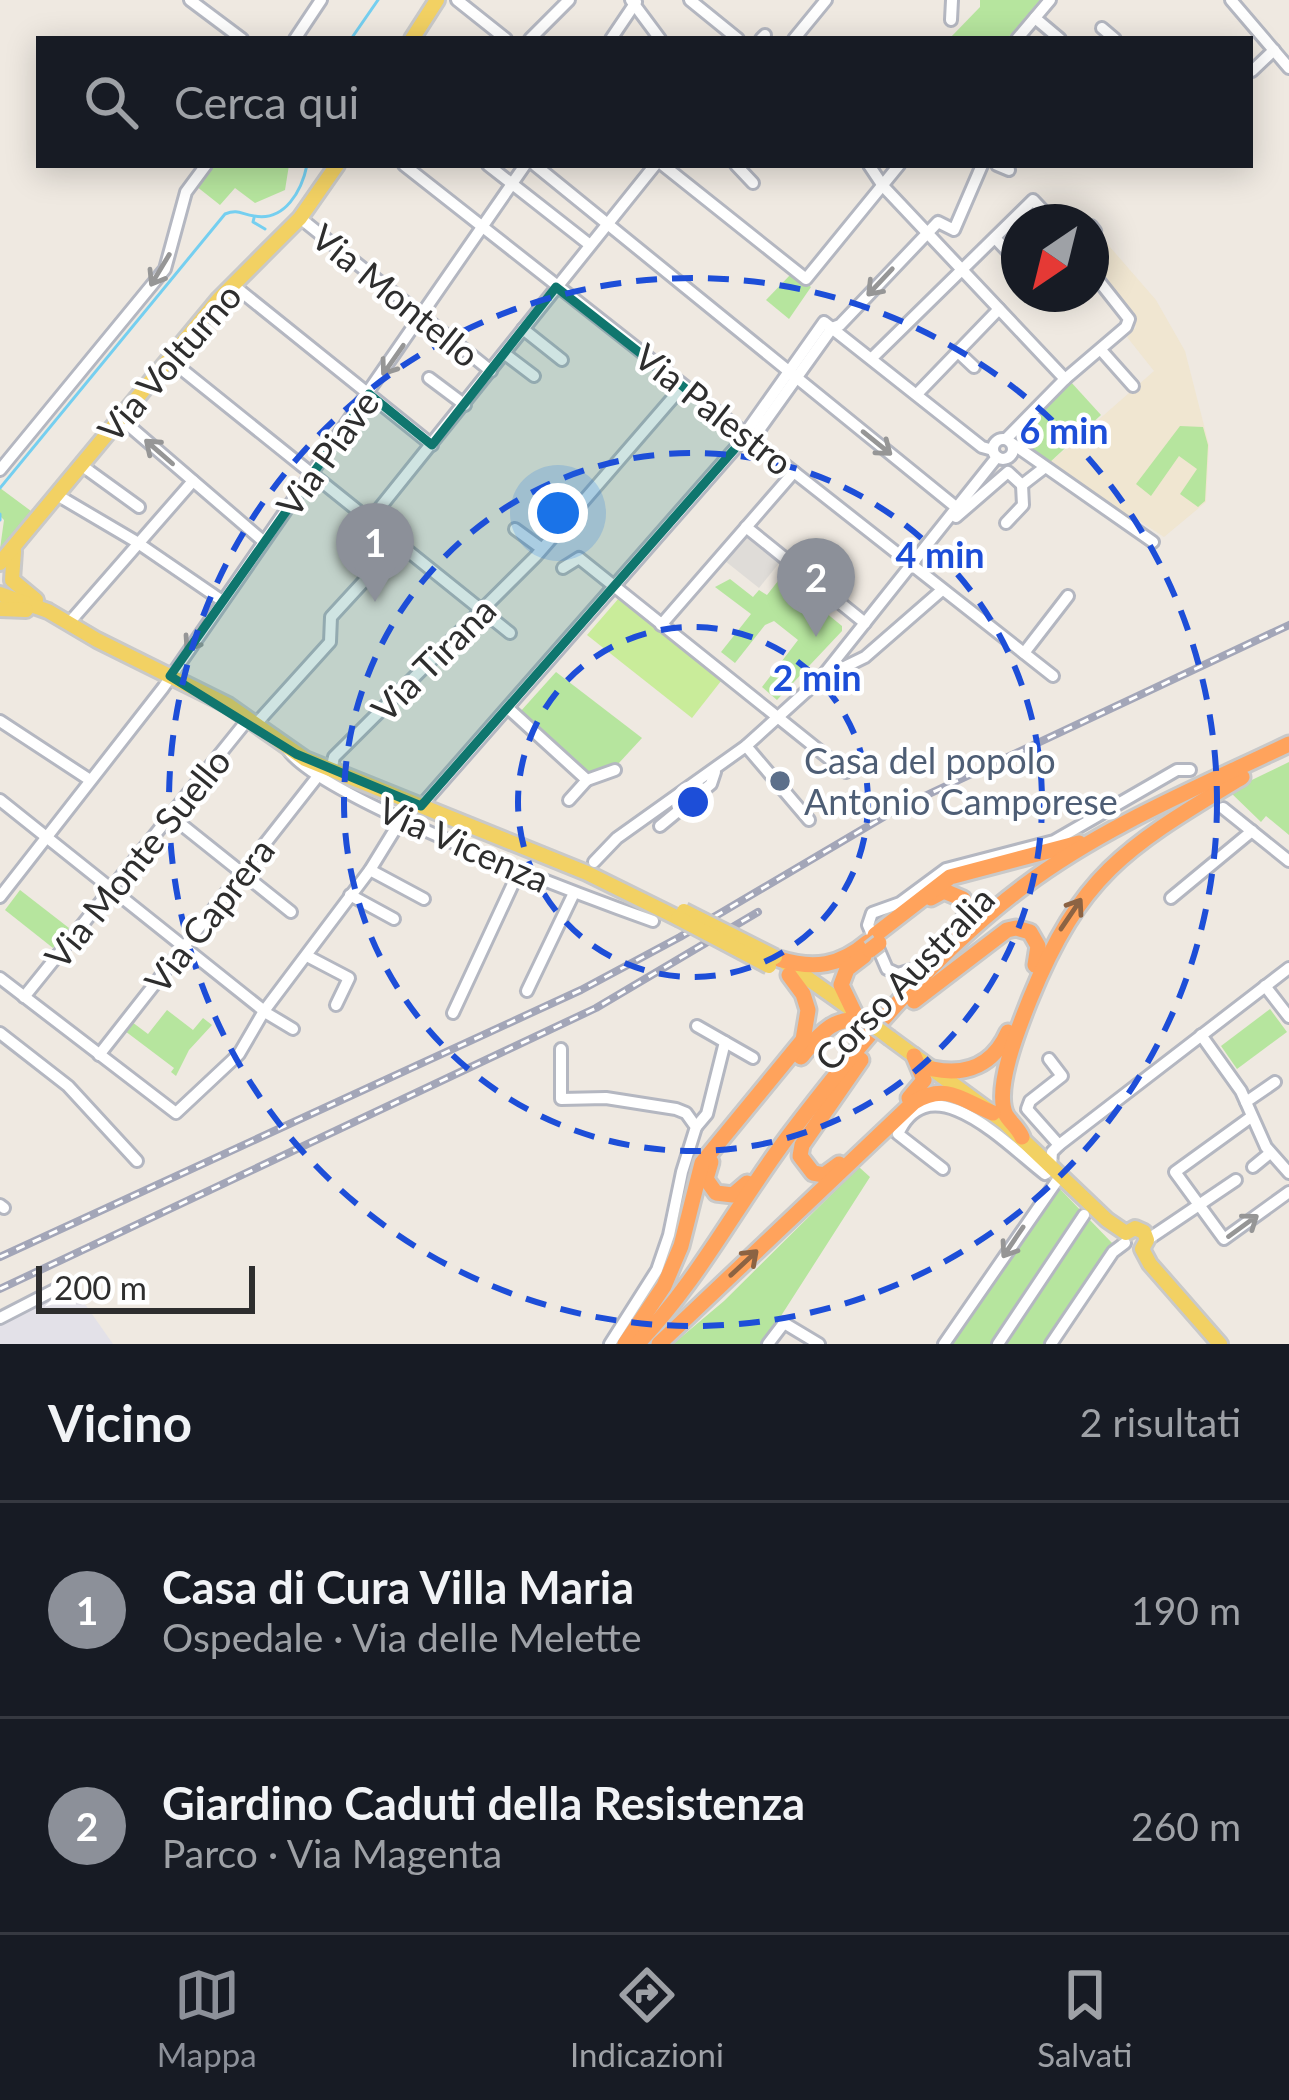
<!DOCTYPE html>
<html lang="it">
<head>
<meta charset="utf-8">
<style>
	:root { --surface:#171b24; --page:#242831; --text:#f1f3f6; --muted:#9ea1a6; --line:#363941; --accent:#8c9099 }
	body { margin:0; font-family:Lato,sans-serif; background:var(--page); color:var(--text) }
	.compass { position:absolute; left:1001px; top:204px; width:108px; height:108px; border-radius:50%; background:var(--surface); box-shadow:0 6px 30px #0003; rotate:215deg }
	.scale { position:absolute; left:36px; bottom:30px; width:219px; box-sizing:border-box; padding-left:12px; border:6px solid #2e2e2e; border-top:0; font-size:33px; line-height:42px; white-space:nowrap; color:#2e2e2e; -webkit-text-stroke:9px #fff; paint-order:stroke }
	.you { position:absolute; left:558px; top:513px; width:42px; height:42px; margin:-30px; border:9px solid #fff; border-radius:50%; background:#1a73e8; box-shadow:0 0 0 18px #1a73e833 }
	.badge { display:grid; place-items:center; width:78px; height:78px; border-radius:50%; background:var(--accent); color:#fff; font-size:39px; font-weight:700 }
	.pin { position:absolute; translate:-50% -99px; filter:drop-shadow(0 3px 6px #0008) }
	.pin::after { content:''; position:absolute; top:63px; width:42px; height:36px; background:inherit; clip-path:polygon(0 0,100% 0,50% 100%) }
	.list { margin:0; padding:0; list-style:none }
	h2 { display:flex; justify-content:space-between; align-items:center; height:156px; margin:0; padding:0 48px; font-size:51px }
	h2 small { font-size:39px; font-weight:400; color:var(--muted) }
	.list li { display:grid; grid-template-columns:78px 1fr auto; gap:36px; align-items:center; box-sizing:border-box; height:216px; padding:0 48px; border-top:3px solid var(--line) }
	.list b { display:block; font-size:45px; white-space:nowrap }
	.list p { margin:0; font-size:39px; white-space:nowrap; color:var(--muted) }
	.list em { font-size:39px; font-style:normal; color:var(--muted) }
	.icon { flex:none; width:66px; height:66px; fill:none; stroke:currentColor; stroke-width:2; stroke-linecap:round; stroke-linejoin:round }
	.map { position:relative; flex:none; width:1289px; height:1344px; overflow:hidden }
	.search { position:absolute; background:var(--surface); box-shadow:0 6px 30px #0003; left:36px; right:36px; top:36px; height:132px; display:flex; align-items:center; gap:30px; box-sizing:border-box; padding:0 42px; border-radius:0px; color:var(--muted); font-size:45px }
	.sheet { height:588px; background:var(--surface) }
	nav { display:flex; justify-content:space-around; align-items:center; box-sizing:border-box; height:168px; border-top:3px solid var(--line); background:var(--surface); font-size:33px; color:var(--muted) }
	nav a { display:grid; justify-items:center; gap:6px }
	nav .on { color:var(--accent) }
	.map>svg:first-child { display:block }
</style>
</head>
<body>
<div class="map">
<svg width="1289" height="1344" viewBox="0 0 1289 1344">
	<rect width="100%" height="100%" fill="#efe9e1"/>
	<polygon fill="#e3e1e8" points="66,1277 113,1344 0,1344 0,1311"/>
	<polygon fill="#f0e6d1" points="1103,239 1156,300 1185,351 1209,445 1206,502 1164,537 1138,520 1129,522 1046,466 1154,371 1127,337 1136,327 1091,266 1091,251"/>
	<g fill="#b6e59e">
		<polygon points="980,0 1040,0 1007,39 949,39 980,7"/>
		<polygon points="213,165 289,165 285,190 255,203 235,188 220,205 196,186"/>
		<polygon points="792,273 811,287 789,319 766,300"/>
		<polygon points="1070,381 1101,415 1048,464 1013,436"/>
		<polygon points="1180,426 1203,427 1208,445 1205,501 1198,507 1180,494 1197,469 1179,456 1151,496 1136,484"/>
		<polygon points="0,488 31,511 0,549 4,520 0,516"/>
		<polygon points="730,579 753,597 759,590 767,595 778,581 784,580 806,597 812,590 825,600 820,608 842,626 842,631 777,700 762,687 798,640 774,621 765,625 735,663 721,652 751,614 715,587"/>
		<polygon points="556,672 642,738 618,764 587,773 520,712"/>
		<polygon points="1289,762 1289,835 1266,816 1261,822 1229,791"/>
		<polygon points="20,890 69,928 53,948 5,910"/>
		<polygon points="1270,1009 1287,1032 1237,1069 1221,1046"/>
		<polygon points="167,1010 193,1030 203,1018 212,1025 189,1050 176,1076 171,1072 174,1068 125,1031 132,1022 148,1034"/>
		<polygon points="859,1167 870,1177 763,1344 673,1344 724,1301"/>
		<polygon points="1059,1188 1114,1245 1046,1344 951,1344"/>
	</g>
	<polygon fill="#c9ec9a" points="619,598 721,681 692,718 587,635"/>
	<polygon fill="#dfdcd8" points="746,527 784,557 759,588 720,557"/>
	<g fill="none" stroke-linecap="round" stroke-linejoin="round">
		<g stroke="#75cff0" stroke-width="3">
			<polyline points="351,39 378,0"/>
			<polyline points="254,218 253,222 265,229"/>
			<path d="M 0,488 L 225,214 C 238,209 241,214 254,216 C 285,222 302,190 307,165"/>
			<polyline points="0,514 0,520"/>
		</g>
		<defs>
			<g id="minor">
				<polyline points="190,0 242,39"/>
				<polyline points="457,0 506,39"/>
				<polyline points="631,0 660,39"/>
				<polyline points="690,0 738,39"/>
				<polyline points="1231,0 1289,68"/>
				<polyline points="1035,18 1060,39"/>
				<polyline points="951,20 952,0"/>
				<polyline points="1102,28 1115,39"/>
				<polyline points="295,39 321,0"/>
				<polyline points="530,39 569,0"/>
				<polyline points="611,39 636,2"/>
				<polyline points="761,39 765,35"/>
				<polyline points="794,39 826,0"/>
				<polyline points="1017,39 1050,0"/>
				<polyline points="1252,71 1274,50"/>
				<polyline points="404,165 1053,676"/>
				<polyline points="488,165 590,245"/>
				<polyline points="535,165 957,508"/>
				<polyline points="663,165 806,279 899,165"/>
				<polyline points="736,165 753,183"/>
				<polyline points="869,165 883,186 1065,379"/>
				<polyline points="997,165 1009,170"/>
				<polyline points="300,218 491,371"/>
				<polyline points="1091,226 1095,231 1091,237"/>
				<polyline points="995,238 1012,256"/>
				<polyline points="233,285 432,445"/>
				<polyline points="523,329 562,360"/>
				<polyline points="1101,350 1133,386"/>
				<polyline points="957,351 974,367"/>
				<polyline points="505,354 534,376"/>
				<polyline points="872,358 1033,200 1048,216"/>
				<polyline points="169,359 510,633"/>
				<polyline points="429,378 465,405"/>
				<polyline points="918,393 999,309"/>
				<polyline points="120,418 263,541"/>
				<polyline points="744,435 824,322 982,447 993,450"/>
				<circle cx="1003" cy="449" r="10"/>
				<polyline points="1006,439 1065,379 1126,327 1129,319 1091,271"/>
				<polyline points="752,440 832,328 840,325 938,222 954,230 982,165"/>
				<polyline points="1013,444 1153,542"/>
				<polyline points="81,465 139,507"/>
				<polyline points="0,470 165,269 186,192 206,165"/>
				<polyline points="57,495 135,541 221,600"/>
				<polyline points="956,517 1008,472 1022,485 1044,468"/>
				<polyline points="370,520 655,165"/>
				<polyline points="1006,523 1023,505 1022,485"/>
				<polyline points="746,527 865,623"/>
				<polyline points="515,529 541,548"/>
				<polyline points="563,568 579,558 846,772"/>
				<polyline points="69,623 193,481"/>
				<polyline points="661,625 794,472"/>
				<polyline points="1024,653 1068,596"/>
				<polyline points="824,677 865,657 942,590"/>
				<polyline points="509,709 587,780 615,770"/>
				<polyline points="0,721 90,780"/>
				<polyline points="256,724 330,642 331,617 399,543"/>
				<polyline points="746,746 809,820"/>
				<path d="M 287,748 C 312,795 591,899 653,921"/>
				<polyline points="331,771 334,757 536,556 683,386"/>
				<polyline points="0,800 268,1014 293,1029"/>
				<polyline points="569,800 587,780"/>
				<polyline points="421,806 746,436"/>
				<polyline points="1223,808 1289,861"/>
				<polyline points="172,817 291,912"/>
				<polyline points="660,826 711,784 715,772"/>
				<polyline points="594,862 617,838 746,746 821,678 997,457"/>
				<polyline points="370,870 424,899"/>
				<polyline points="350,895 394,919"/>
				<polyline points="0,897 163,688 525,165"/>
				<polyline points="1171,898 1252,831"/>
				<polyline points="307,956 349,978 336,1005"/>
				<polyline points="935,962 898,974 887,969 868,925 872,913 900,903 946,869 1054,841 1177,770 1190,770"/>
				<polyline points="0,978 176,1113 239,1054 264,1011 370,870 402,818"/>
				<polyline points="1265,986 1289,1017"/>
				<polyline points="527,991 574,893"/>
				<polyline points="24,997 249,718"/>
				<polyline points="453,1013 519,871"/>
				<polyline points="697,1026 753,1058"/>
				<polyline points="0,1033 68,1086 137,1161"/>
				<polyline points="1201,1035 1241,1091 1266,1147 1289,1173"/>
				<polyline points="561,1049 561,1099 606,1098 676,1109 686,1113 696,1127 682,1172 669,1235 657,1270 610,1344"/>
				<polyline points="99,1055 318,776"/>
				<polyline points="1049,1059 1062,1076 1030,1101 1027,1109 1059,1145"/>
				<polyline points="1246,1102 1275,1082"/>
				<polyline points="1251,1117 1175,1172 1224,1239 1289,1192"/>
				<polyline points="696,1127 707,1114 725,1042"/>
				<polyline points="1051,1166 1052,1152 1059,1145 1289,968"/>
				<polyline points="1253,1167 1270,1153"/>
				<path d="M 943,1169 L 898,1134 C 931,1062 1008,1146 1045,1174 L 1053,1168"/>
				<polyline points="0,1205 4,1208"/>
				<polyline points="1147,1240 1236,1180"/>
				<polyline points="0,1318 66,1284"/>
				<polyline points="768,1344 784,1323 819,1344"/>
				<polyline points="944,1344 1061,1175"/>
				<polyline points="998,1344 1084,1215"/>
				<polyline points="1051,1344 1113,1252 1125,1243"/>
			</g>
			<g id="major">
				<polyline points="412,39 437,0"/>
				<polyline points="14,551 12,580 36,600"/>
				<polyline points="0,563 219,299 300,218 337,165"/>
				<polyline points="0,594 48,611 97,640 228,705 305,759 587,873 678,918"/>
				<polyline points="0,609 26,610"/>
				<polyline points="786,963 851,1009"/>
				<polyline points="890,1038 1003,1121 1107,1220 1126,1233 1135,1228 1144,1232 1147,1240 1142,1249 1150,1264 1220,1344"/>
			</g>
			<g id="highway">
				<polyline points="931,898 944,891 963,899 968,909 959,931"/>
				<polyline points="875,935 950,877 1079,843"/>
				<path d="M 779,959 C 814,970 840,966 868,942"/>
				<polyline points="914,1001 1007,930 1016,928 1030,932 1038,946 1035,965"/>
				<polyline points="854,1012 841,985 847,969 864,956"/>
				<path d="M 801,1057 C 821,1033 832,1016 865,1020"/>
				<path d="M 933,1069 C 967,1076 994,1064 1008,1032"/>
				<polyline points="909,1098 924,1080 914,1056"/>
				<path d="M 1022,1137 C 1018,1128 1011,1123 1006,1115 C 993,1089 1020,1024 1030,999 C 1082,871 1129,846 1242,777"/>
				<polyline points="711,1162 706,1179 716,1193 733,1195 747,1183"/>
				<polyline points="839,1164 824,1175 813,1173 800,1156 802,1145 861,1060"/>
				<polyline points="625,1344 664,1286 681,1246 702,1163 803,1040 808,1010 803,994 789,975"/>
				<path d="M 637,1344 C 699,1281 739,1200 793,1130 C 860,1042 935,953 1024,886 C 1104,826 1199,787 1289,744"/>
				<path d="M 659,1344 L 914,1102 C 947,1082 963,1101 993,1113"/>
			</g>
		</defs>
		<use href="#minor" stroke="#b4b7c1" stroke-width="16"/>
		<use href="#major" stroke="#c9c9c9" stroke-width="20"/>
		<use href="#highway" stroke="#c9c9c9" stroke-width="21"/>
		<use href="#minor" stroke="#fff" stroke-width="10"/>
		<use href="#major" stroke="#f2d163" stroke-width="14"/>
		<use href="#highway" stroke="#ffa35c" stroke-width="15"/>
		<defs>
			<g id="rail">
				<polyline points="0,1257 581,990 680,937 897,809 1289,625"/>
				<polyline points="0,1289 596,1008 758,912"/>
			</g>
		</defs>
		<use href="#rail" stroke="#a3a6b8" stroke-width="8"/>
		<use href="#rail" stroke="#fff" stroke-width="3" stroke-dasharray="9" stroke-linecap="butt"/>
		<defs>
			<g id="major-bridge">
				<polyline points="684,911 775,957"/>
				<polyline points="678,918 769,966"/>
				<polyline points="874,1026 890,1038"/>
			</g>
			<polyline id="highway-bridge" points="870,950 879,943"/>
		</defs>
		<use href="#major-bridge" stroke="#c9c9c9" stroke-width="20" stroke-linecap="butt"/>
		<use href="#highway-bridge" stroke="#c9c9c9" stroke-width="21" stroke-linecap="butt"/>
		<use href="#major-bridge" stroke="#f2d163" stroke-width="14"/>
		<use href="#highway-bridge" stroke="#ffa35c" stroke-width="15"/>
	</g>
	<defs><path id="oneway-shaft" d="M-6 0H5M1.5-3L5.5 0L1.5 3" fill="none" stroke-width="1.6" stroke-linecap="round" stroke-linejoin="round" transform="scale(3)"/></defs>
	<g stroke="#969696">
		<use href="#oneway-shaft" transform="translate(160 270) rotate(121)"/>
		<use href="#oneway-shaft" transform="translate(880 282) rotate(133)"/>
		<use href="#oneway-shaft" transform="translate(393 360) rotate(125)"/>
		<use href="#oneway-shaft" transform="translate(877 443) rotate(39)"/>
		<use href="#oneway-shaft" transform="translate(159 452) rotate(-139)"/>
		<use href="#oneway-shaft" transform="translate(196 636) rotate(123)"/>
		<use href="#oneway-shaft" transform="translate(1243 1226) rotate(-36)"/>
		<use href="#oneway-shaft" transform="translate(1013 1242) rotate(124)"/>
	</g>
	<g stroke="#8c6343">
		<use href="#oneway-shaft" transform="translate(1071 914) rotate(-56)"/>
		<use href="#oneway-shaft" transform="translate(744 1263) rotate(-43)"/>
	</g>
	<path fill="#0f766e" fill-opacity="0.2" stroke="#0f766e" stroke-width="9" stroke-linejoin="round" d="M 556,287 L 746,436 L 421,806 L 296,754 L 170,676 L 369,394 L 432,445 Z"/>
	<g fill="none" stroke="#1d4ed8" stroke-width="6" stroke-dasharray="21 15">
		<circle cx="693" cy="802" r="175"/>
		<circle cx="693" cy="802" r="349"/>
		<circle cx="693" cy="802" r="524"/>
	</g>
	<circle fill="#5c6f8a" stroke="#fff" stroke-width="4.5" cx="780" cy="781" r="12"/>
	<g text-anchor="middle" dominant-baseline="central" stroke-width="9" stroke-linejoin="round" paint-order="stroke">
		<g font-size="36" fill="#2e2e2e" stroke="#fff">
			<text transform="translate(396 295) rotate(39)">Via Montello</text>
			<text transform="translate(169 362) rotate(-49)">Via Volturno</text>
			<text transform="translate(714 409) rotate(38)">Via Palestro</text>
			<text transform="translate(327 453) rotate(-54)">Via Piave</text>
			<text transform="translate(433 659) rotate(-45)">Via Tirana</text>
			<text transform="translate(464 844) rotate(24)">Via Vicenza</text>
			<text transform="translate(137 858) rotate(-51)">Via Monte Suello</text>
			<text transform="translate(209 915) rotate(-52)">Via Caprera</text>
			<text transform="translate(904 978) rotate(-46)">Corso Australia</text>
		</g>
		<g font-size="36" fill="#4e5e75" stroke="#fff" text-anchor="start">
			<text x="804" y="760">Casa del popolo<tspan x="804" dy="41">Antonio Camporese</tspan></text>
		</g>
	</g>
	<circle cx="693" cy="802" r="18" fill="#1d4ed8" stroke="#fff" stroke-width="6"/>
	<g font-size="36" text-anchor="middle" font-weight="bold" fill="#1d4ed8" stroke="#fff" stroke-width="9" stroke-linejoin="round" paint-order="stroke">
		<text x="1064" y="444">6 min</text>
		<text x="940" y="568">4 min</text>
		<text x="817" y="691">2 min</text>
	</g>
</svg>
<svg class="compass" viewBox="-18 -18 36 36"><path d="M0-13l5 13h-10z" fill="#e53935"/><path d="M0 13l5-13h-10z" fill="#9ea1a6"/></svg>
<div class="scale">200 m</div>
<div class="you"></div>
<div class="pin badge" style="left:375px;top:602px">1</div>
<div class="pin badge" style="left:816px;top:637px">2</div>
<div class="search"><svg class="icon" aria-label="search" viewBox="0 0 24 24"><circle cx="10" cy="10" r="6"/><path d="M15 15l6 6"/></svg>Cerca qui</div>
</div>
<section class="sheet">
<h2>Vicino<small>2 risultati</small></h2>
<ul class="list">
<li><span class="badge">1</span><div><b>Casa di Cura Villa Maria</b><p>Ospedale · Via delle Melette</p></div><em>190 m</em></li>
<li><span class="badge">2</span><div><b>Giardino Caduti della Resistenza</b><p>Parco · Via Magenta</p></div><em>260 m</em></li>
</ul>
</section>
<nav>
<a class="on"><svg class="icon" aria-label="map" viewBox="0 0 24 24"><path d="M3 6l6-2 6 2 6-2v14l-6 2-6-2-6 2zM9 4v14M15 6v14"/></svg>Mappa</a>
<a><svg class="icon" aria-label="directions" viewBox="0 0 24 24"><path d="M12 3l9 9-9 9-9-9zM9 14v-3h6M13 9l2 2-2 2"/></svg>Indicazioni</a>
<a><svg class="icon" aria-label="saved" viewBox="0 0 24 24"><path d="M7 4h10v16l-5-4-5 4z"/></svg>Salvati</a>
</nav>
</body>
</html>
